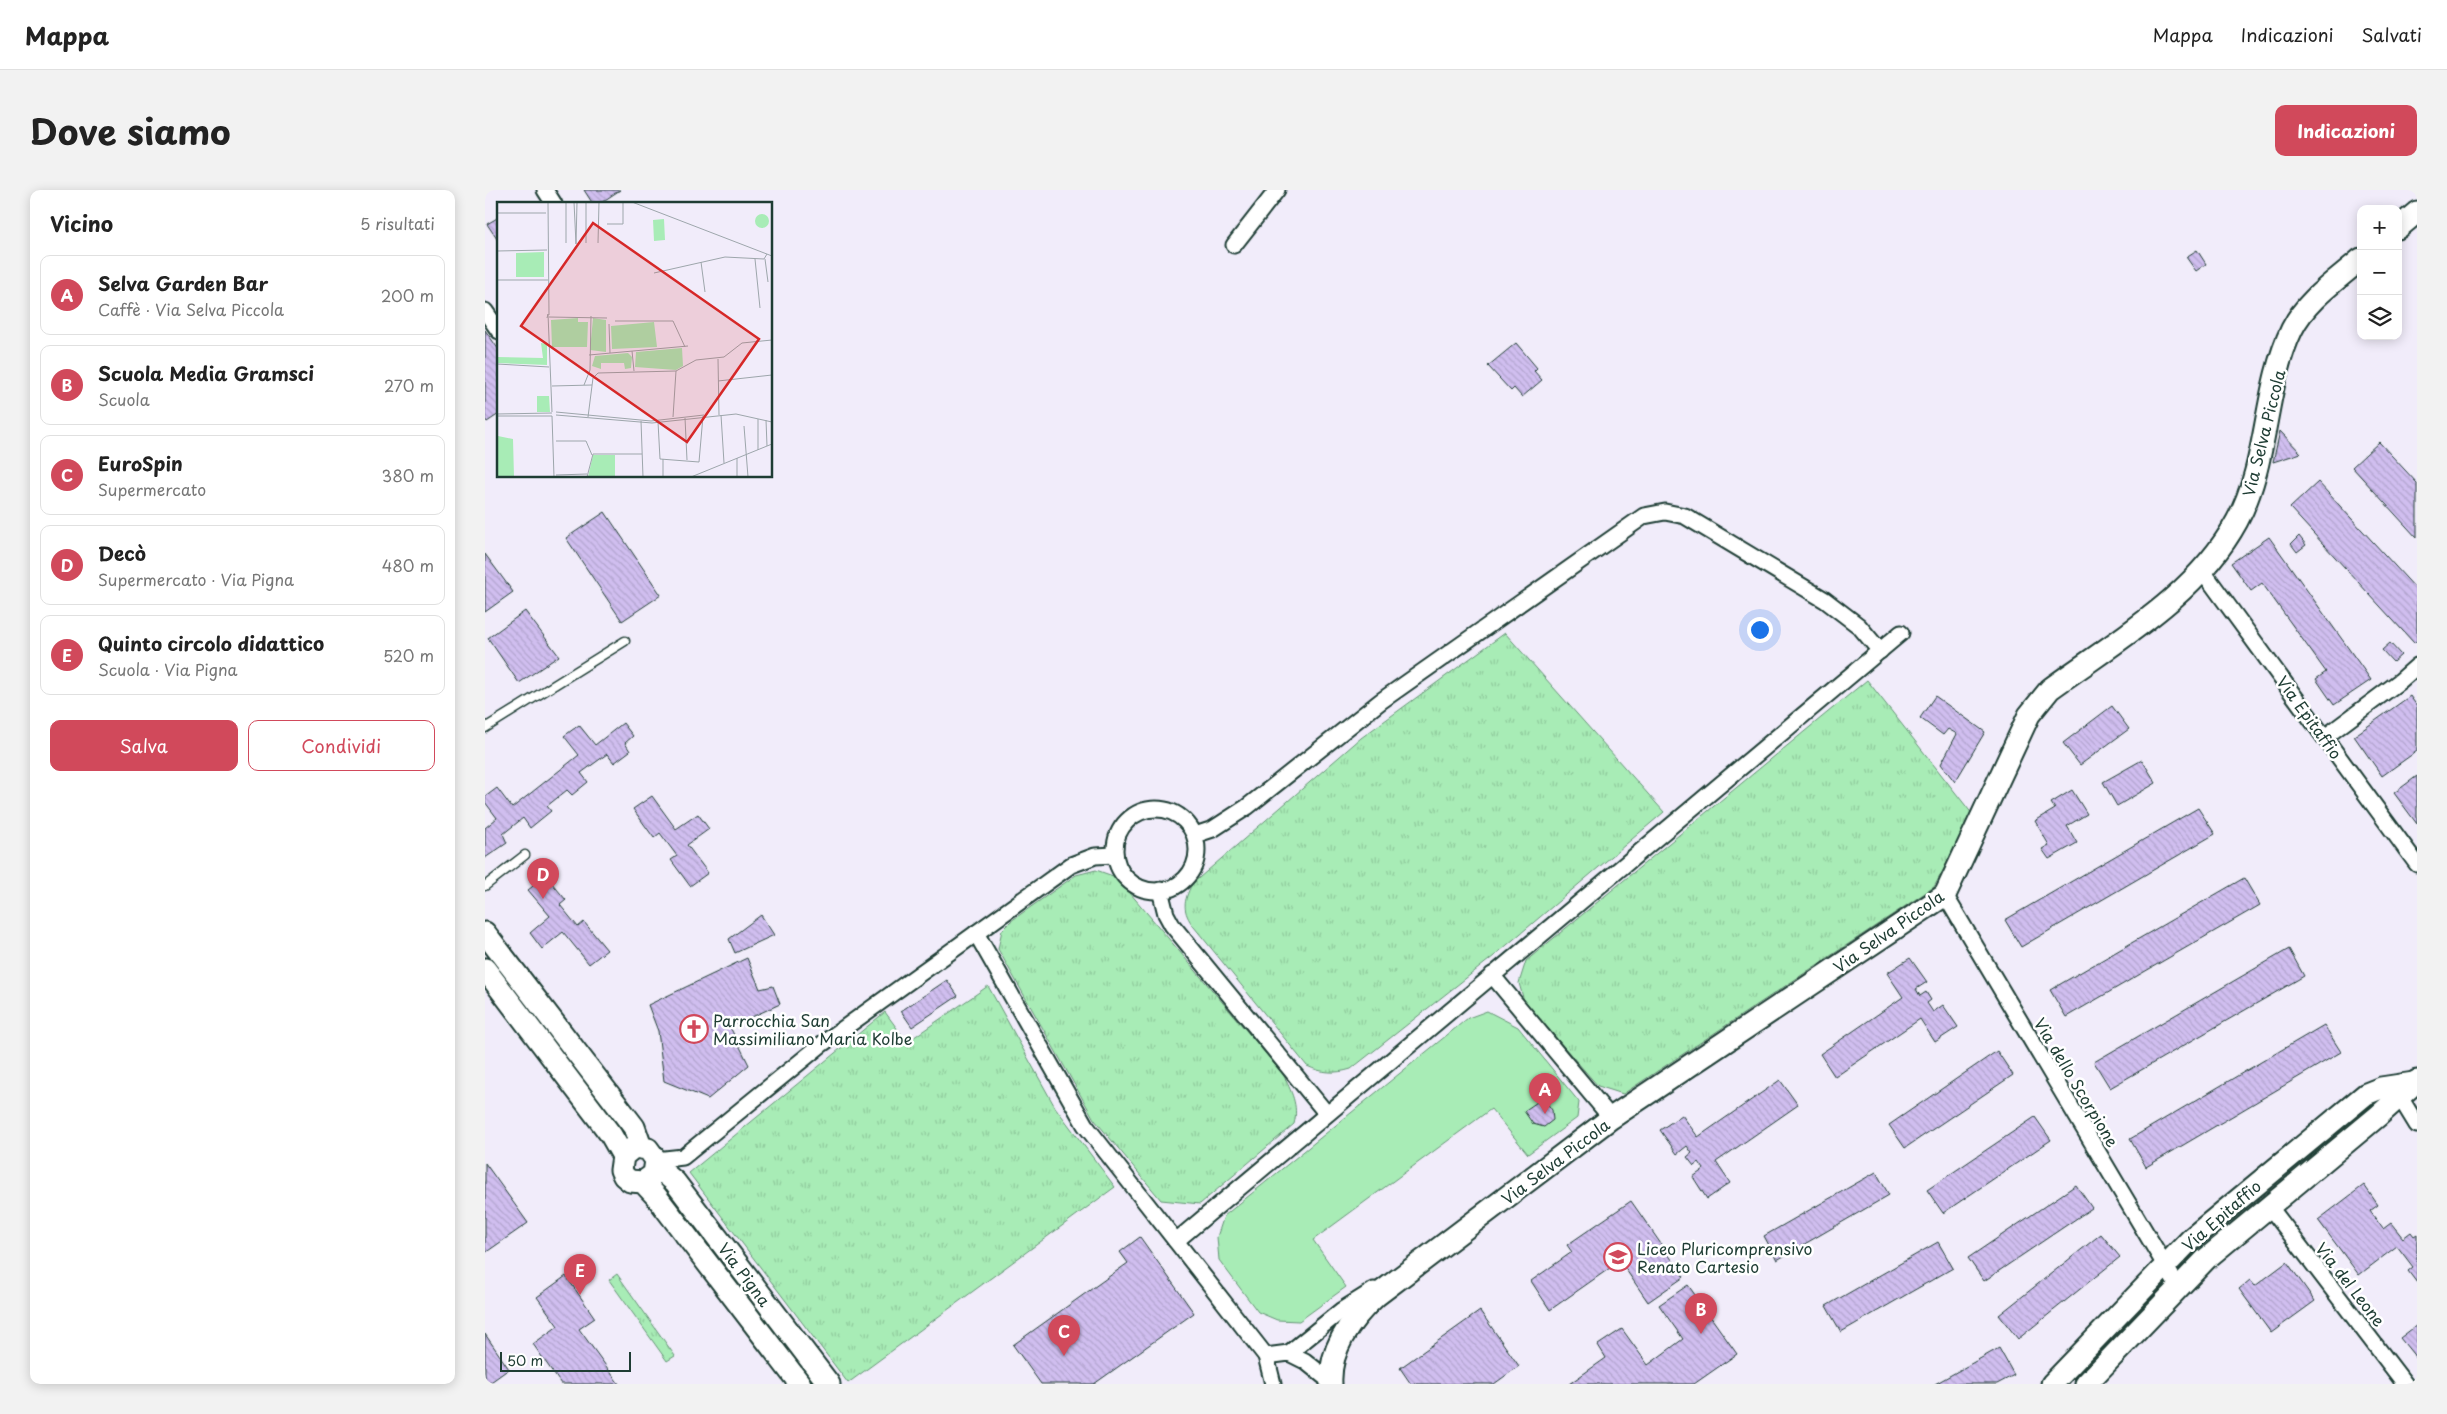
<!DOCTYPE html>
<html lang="it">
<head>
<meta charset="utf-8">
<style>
	:root { --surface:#fff; --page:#f2f2f2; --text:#222; --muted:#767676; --line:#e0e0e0; --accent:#d1495b }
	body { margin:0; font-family:"Playpen Sans",sans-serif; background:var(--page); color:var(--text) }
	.controls { position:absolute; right:15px; top:15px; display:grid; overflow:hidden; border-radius:10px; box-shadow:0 2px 12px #0003 }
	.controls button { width:45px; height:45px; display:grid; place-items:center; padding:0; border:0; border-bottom:1px solid var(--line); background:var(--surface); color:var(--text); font:25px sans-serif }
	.scale { position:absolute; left:15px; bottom:12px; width:131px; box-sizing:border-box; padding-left:5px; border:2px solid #1f3d34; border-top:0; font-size:14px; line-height:18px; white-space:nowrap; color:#1f3d34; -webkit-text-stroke:4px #fff; paint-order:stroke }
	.you { position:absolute; left:1274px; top:439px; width:18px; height:18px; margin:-12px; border:4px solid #fff; border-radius:50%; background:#1a73e8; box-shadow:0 0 0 8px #1a73e833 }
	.badge { display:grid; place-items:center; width:32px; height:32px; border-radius:50%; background:var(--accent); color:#fff; font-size:16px; font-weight:700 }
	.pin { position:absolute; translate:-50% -41px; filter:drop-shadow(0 1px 2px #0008) }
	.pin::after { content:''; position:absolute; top:26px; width:18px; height:15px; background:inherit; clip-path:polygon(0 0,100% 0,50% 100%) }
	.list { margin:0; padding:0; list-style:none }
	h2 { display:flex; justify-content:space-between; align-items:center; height:65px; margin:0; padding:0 20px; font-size:21px }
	h2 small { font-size:16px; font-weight:400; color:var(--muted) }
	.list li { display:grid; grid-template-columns:32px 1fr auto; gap:15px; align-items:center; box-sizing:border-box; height:80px; margin:0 10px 10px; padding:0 10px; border:1px solid var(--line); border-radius:10px }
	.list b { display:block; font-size:19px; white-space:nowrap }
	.list p { margin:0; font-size:16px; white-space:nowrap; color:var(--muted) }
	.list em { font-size:16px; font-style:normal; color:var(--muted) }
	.actions { display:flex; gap:10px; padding:15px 20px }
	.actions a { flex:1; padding:11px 0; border:1px solid var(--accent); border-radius:10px; text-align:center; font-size:18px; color:var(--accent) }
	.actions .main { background:var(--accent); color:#fff }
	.icon { flex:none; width:28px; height:28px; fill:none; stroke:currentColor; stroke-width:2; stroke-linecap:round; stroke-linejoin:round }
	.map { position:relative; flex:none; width:1932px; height:1194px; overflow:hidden; border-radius:10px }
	header { display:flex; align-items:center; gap:30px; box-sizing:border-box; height:70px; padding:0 25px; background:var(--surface); border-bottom:1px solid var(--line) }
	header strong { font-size:24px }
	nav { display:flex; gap:28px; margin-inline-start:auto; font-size:18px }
	.intro { display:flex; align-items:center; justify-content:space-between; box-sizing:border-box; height:120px; padding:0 30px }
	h1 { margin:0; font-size:35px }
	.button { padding:12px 22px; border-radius:10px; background:var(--accent); color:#fff; font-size:18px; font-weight:700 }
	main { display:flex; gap:30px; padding:0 30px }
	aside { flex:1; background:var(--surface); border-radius:10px; box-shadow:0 2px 12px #0003 }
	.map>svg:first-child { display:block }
</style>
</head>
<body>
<header>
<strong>Mappa</strong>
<nav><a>Mappa</a><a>Indicazioni</a><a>Salvati</a></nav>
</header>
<div class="intro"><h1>Dove siamo</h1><a class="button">Indicazioni</a></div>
<main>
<aside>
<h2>Vicino<small>5 risultati</small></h2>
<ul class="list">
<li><span class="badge">A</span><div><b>Selva Garden Bar</b><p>Caffè · Via Selva Piccola</p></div><em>200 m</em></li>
<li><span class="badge">B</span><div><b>Scuola Media Gramsci</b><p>Scuola</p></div><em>270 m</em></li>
<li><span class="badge">C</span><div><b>EuroSpin</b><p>Supermercato</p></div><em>380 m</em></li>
<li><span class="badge">D</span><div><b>Decò</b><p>Supermercato · Via Pigna</p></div><em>480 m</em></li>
<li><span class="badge">E</span><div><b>Quinto circolo didattico</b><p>Scuola · Via Pigna</p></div><em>520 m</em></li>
</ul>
<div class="actions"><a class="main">Salva</a><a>Condividi</a></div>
</aside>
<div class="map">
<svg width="1932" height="1194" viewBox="0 0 1932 1194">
	<defs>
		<pattern id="grass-tufts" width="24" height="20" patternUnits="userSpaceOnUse" patternTransform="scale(1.25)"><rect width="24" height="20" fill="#a8ecb6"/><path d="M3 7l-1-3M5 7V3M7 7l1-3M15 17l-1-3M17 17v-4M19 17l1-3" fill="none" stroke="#90cb9d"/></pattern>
		<pattern id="building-back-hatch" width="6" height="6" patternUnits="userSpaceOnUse" patternTransform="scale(1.25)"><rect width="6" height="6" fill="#d0beef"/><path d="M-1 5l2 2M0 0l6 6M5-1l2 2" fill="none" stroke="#b2a4ce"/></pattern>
	</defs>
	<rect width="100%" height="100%" fill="#f1ecfa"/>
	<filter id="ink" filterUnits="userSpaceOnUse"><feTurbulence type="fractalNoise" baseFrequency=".02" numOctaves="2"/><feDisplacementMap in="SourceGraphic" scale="10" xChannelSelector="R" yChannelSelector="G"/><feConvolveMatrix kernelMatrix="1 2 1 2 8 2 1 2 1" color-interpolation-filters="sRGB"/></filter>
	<g filter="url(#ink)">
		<g fill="url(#grass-tufts)" stroke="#649475">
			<path d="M 1020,443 L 1179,622 L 1009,766 L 866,879 C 850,884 837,883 822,876 L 709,737 C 697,721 698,712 707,694 L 876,548 Z"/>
			<polygon points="1382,490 1488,625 1449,697 1138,904 1113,896 1039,811 1034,793 1041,771"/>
			<path d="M 611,680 L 628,686 L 645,703 L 798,884 C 806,901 814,915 809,934 L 715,1014 L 676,1010 L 609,929 L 513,759 L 517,740 L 526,731 L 591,685 Z"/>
			<polygon points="503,796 570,917 630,997 363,1193 204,983 400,822 422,852"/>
			<polygon points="132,1084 190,1166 182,1171 124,1090"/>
		</g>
		<polygon fill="#a8ecb6" stroke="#649475" points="1002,821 1033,837 1094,912 1092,928 1043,964 1006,919 828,1050 861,1097 814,1131 792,1130 773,1122 734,1070 732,1047 739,1026 983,828"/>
		<g fill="url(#building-back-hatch)" stroke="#1f3d34">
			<polygon points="99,0 135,0 114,14 108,14"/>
			<polygon points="14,27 14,52 2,34"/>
			<polygon points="1712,60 1721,74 1711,81 1701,67"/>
			<polygon points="0,140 14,160 14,224 2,232 0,229"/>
			<polygon points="1031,153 1052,178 1049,181 1057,190 1037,207 1029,198 1026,201 1003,176"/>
			<polygon points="1795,241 1816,263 1788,272"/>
			<polygon points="1894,252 1932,293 1932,348 1867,277"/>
			<polygon points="1833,292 1932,400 1932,450 1929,453 1805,318"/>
			<polygon points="120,322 176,405 137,431 81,348"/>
			<polygon points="1814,346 1821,355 1812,362 1806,354"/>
			<polygon points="1784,347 1886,490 1849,515 1831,489 1841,482 1777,393 1766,401 1746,373"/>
			<polygon points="0,364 28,402 0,422"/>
			<polygon points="40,421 74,466 34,493 3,448"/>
			<polygon points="1905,453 1916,465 1908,472 1897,460"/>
			<polygon points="1450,506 1500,542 1470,592 1456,574 1472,544 1463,539 1458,545 1435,528"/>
			<polygon points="1925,506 1932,516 1932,561 1897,586 1869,546"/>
			<polygon points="1627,516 1644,539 1595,575 1578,553"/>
			<polygon points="138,533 148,546 140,553 145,561 129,573 122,564 96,583 103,592 87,605 82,600 62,616 66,621 45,638 38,628 18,644 22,653 0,668 0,638 12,628 0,612 0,607 12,598 27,618 94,565 79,546 94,535 110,555"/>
			<polygon points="1657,570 1671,593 1632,616 1618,592"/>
			<polygon points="1932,586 1932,634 1909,603"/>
			<polygon points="1587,600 1602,624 1582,636 1592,653 1564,669 1557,659 1564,655 1550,631 1570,619 1566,613"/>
			<polygon points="167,606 191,639 213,624 224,639 202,655 223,683 205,696 186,670 192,666 175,643 169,648 148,619"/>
			<polygon points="1713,618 1730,644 1536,757 1520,730"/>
			<polygon points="61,686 81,710 75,715 93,737 99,732 122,760 104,774 78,742 57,759 45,743 65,726 43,700"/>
			<polygon points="1759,688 1775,715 1581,827 1565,800"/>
			<polygon points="276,725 289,745 250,763 244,749"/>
			<polygon points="1804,759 1819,786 1625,898 1609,872"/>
			<polygon points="262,768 275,799 288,796 295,814 245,837 264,875 223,909 179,891 173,841 163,815"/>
			<polygon points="1425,768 1442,792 1431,799 1435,806 1441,802 1446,810 1442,813 1448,822 1458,815 1473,837 1450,852 1435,829 1350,887 1335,864 1418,807 1402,783"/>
			<polygon points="462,790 473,806 427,837 416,821"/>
			<polygon points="1839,835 1856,862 1661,977 1645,949"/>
			<polygon points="1512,861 1528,885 1420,958 1404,935"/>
			<polygon points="1295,890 1313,915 1231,972 1245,993 1222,1009 1208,987 1219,979 1214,972 1209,976 1202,967 1207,963 1202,956 1192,964 1175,940 1197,925 1213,947"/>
			<polygon points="1058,908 1067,920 1068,930 1059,937 1048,934 1039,921"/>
			<polygon points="1550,927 1566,950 1458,1023 1442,1000"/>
			<polygon points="0,973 43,1033 0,1063"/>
			<polygon points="1391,982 1404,1005 1292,1070 1279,1046"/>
			<polygon points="1591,995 1607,1018 1499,1091 1483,1068"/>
			<polygon points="1879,995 1893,1015 1885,1021 1898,1039 1906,1033 1918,1048 1926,1042 1929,1046 1932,1044 1932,1093 1923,1081 1928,1077 1912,1056 1874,1085 1833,1030"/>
			<polygon points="1146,1011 1199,1087 1163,1112 1135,1071 1065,1120 1046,1091 1087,1062 1082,1055"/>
			<polygon points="1616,1044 1635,1067 1533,1149 1514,1125"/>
			<polygon points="655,1047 709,1123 609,1194 556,1194 528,1155 643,1073 635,1062"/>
			<polygon points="1453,1052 1468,1078 1356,1142 1341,1116"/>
			<polygon points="1802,1072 1830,1111 1786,1143 1754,1099 1765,1090 1770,1096"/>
			<polygon points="81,1086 110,1128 94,1139 134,1194 76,1194 48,1154 73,1136 52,1107"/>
			<polygon points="1203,1095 1252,1164 1209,1194 1084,1194 1121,1168 1113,1155 1137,1139 1163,1175 1198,1149 1174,1115"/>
			<polygon points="995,1121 1034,1176 1009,1194 926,1194 915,1178"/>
			<polygon points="1932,1135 1932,1169 1915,1148"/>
			<polygon points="0,1144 24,1179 3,1194 0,1194"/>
			<polygon points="1514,1158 1529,1185 1512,1194 1450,1194"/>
		</g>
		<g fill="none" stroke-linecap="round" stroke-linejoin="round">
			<defs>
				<g id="lane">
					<polyline points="0,538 140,451"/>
					<polyline points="0,696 40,665"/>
				</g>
				<g id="street">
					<polyline points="60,0 69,14"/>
					<polyline points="749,55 792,0"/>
					<polyline points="0,121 14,141"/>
					<polyline points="1717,380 1932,674"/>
					<polyline points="1840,547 1915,491 1932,476"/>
					<circle cx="671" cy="660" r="41"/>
					<polyline points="710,645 728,639 762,617 896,511 1159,326 1180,322 1200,326 1340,410 1374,436 1395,461"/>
					<polyline points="675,700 681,724 687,735 842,924"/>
					<polyline points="1460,705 1693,1097"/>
					<polyline points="491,743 600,935 781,1166 788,1194"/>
					<polyline points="1007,785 1126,928"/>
					<polyline points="1910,899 1932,935"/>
					<polyline points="171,970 198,967 337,854 586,675 610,666 630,665"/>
					<polyline points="1784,1016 1920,1194"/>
					<polyline points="691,1051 1416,443"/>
					<polyline points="804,1163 857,1120 889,1100"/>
					<polyline points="781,1166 804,1163 820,1171 846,1192"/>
				</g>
				<g id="secondary">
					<polyline points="1913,38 1932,22"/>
					<polyline points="0,743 149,937 156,957"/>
					<polyline points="0,779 126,945 138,966"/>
					<polyline points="172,977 190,992 344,1194"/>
					<polyline points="158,992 169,984 171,970 163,959 149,957 138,966 136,980 139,986 145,991 158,992 171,1006 315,1194"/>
					<path d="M 846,1194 C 844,1159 866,1129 891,1106 L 1126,928 L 1460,705 L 1544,525 L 1565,499 C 1631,451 1712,405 1752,331 C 1784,272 1778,199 1807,139 C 1821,110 1852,90 1876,69"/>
					<polyline points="1567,1194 1707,1048 1881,904 1896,898 1929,893"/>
					<polyline points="1601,1194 1721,1069 1893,926 1932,891"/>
				</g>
			</defs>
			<use href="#lane" stroke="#1f3d34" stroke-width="11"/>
			<use href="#street" stroke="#1f3d34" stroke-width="19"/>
			<use href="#secondary" stroke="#1f3d34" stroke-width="25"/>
			<use href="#lane" stroke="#fff" stroke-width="8"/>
			<use href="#street" stroke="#fff" stroke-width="15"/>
			<use href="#secondary" stroke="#fff" stroke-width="21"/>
		</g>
	</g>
	<defs>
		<symbol id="church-ring" viewBox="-11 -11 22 22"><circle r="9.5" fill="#fff" stroke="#d1495b" stroke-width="1.5"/><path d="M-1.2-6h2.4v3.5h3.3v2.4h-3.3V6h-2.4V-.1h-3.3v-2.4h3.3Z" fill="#d1495b"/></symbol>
		<symbol id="school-ring" viewBox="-11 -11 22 22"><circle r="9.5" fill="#fff" stroke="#d1495b" stroke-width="1.5"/><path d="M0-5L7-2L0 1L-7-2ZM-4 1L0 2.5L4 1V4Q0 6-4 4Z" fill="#d1495b"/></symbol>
	</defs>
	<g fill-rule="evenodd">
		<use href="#church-ring" x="193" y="823" width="32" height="32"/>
		<use href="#school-ring" x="1117" y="1051" width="32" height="32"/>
	</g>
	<g text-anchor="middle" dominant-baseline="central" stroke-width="5" stroke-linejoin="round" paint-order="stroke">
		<g font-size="16" fill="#1f3d34" stroke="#fff">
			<text transform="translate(1778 243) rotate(-76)">Via Selva Piccola</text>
			<text transform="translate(1825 527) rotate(54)">Via Epitaffio</text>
			<text transform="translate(1403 741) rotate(-35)">Via Selva Piccola</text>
			<text transform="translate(1592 892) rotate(59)">Via dello Scorpione</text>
			<text transform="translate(1070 971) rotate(-37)">Via Selva Piccola</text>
			<text transform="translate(1736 1025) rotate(-41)">Via Epitaffio</text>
			<text transform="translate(260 1084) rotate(53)">Via Pigna</text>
			<text transform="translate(1866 1094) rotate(52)">Via del Leone</text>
		</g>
		<g font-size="16" fill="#1f3d34" stroke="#fff" text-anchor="start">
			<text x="228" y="830">Parrocchia San<tspan x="228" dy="18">Massimiliano Maria Kolbe</tspan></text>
			<text x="1152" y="1058">Liceo Pluricomprensivo<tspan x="1152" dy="18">Renato Cartesio</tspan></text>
		</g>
	</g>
	<g transform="translate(12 12)">
		<rect width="275" height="275" fill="#f1ecfa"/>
		<path d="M 47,50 L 47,75 L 19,75 L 19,51 ZM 81,116 L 81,120 L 91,120 L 90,145 L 55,145 L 54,118 ZM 96,116 L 109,118 L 109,150 L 93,148 ZM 157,120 L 160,145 L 115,147 L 114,124 ZM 44,141 L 50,142 L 50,163 L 0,161 L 0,155 L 46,156 ZM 185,146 L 186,164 L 179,168 L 138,165 L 139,150 ZM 40,194 L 52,194 L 53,210 L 40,210 Z" fill="#a8ecb6"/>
		<path d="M258 19a7 7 0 1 1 14 0a7 7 0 1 1-14 0ZM 167,17 L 168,38 L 157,39 L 156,18 ZM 131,151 L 135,155 L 134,166 L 128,167 L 127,161 L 104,161 L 104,167 L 95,164 L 98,154 ZM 0,218 L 1,234 L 16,237 L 17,275 L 0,275 ZM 96,253 L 118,253 L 118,275 L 91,275 Z" fill="#a8ecb6"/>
		<path fill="none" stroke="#9da6ab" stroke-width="1" d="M 51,0 L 52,113M 69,0 L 69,41M 77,0 L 79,42 L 80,0M 89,0 L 89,41M 135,0 L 275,54M 0,11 L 49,11M 110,22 L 126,22 L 126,0M 101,41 L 102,0M 0,49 L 50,48M 258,57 L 263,106M 268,57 L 271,80M 204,60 L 208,90M 157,71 L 228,55 L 267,57 L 270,52M 0,78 L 51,78M 52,115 L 110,116M 50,116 L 51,112 L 55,210M 118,119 L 176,119 L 188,145M 112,122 L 113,151M 135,149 L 137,169M 92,153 L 191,144M 221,157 L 222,213M 0,162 L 52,165M 221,179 L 275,173M 87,183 L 93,168 L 94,114M 55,184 L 95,183M 59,210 L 154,219 L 207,213M 0,212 L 55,211M 59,213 L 155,221 L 239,212 L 275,220M 224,213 L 227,261M 0,214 L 55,214M 55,214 L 57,275M 91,215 L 96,176 L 101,171 L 179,169 L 199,158 L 227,155 L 245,141 L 275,138M 176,215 L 179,169M 188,216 L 190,258M 261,217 L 261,248M 269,218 L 270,244M 144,219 L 146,275M 161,220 L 163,257 L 202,260 L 206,214M 247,224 L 251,275M 59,239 L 89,239 L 95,253M 166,257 L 166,275M 59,273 L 90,272M 90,275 L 96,252 L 145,252M 194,275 L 275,242M 240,275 L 240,256"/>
		<path fill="#d62828" fill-opacity="0.15" stroke="#d62828" stroke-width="2.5" d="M 96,21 L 262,137 L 190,240 L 24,124 Z"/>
		<rect width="275" height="275" fill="none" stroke="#1f3d34" stroke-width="2.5"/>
	</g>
</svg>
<div class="controls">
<button>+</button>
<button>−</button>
<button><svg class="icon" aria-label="layers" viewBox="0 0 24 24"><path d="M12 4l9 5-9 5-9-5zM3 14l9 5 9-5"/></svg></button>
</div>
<div class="scale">50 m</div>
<div class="you"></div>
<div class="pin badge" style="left:1060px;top:924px">A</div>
<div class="pin badge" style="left:1216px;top:1144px">B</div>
<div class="pin badge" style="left:579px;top:1166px">C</div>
<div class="pin badge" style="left:58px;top:709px">D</div>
<div class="pin badge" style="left:95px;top:1105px">E</div>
</div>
</main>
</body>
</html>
